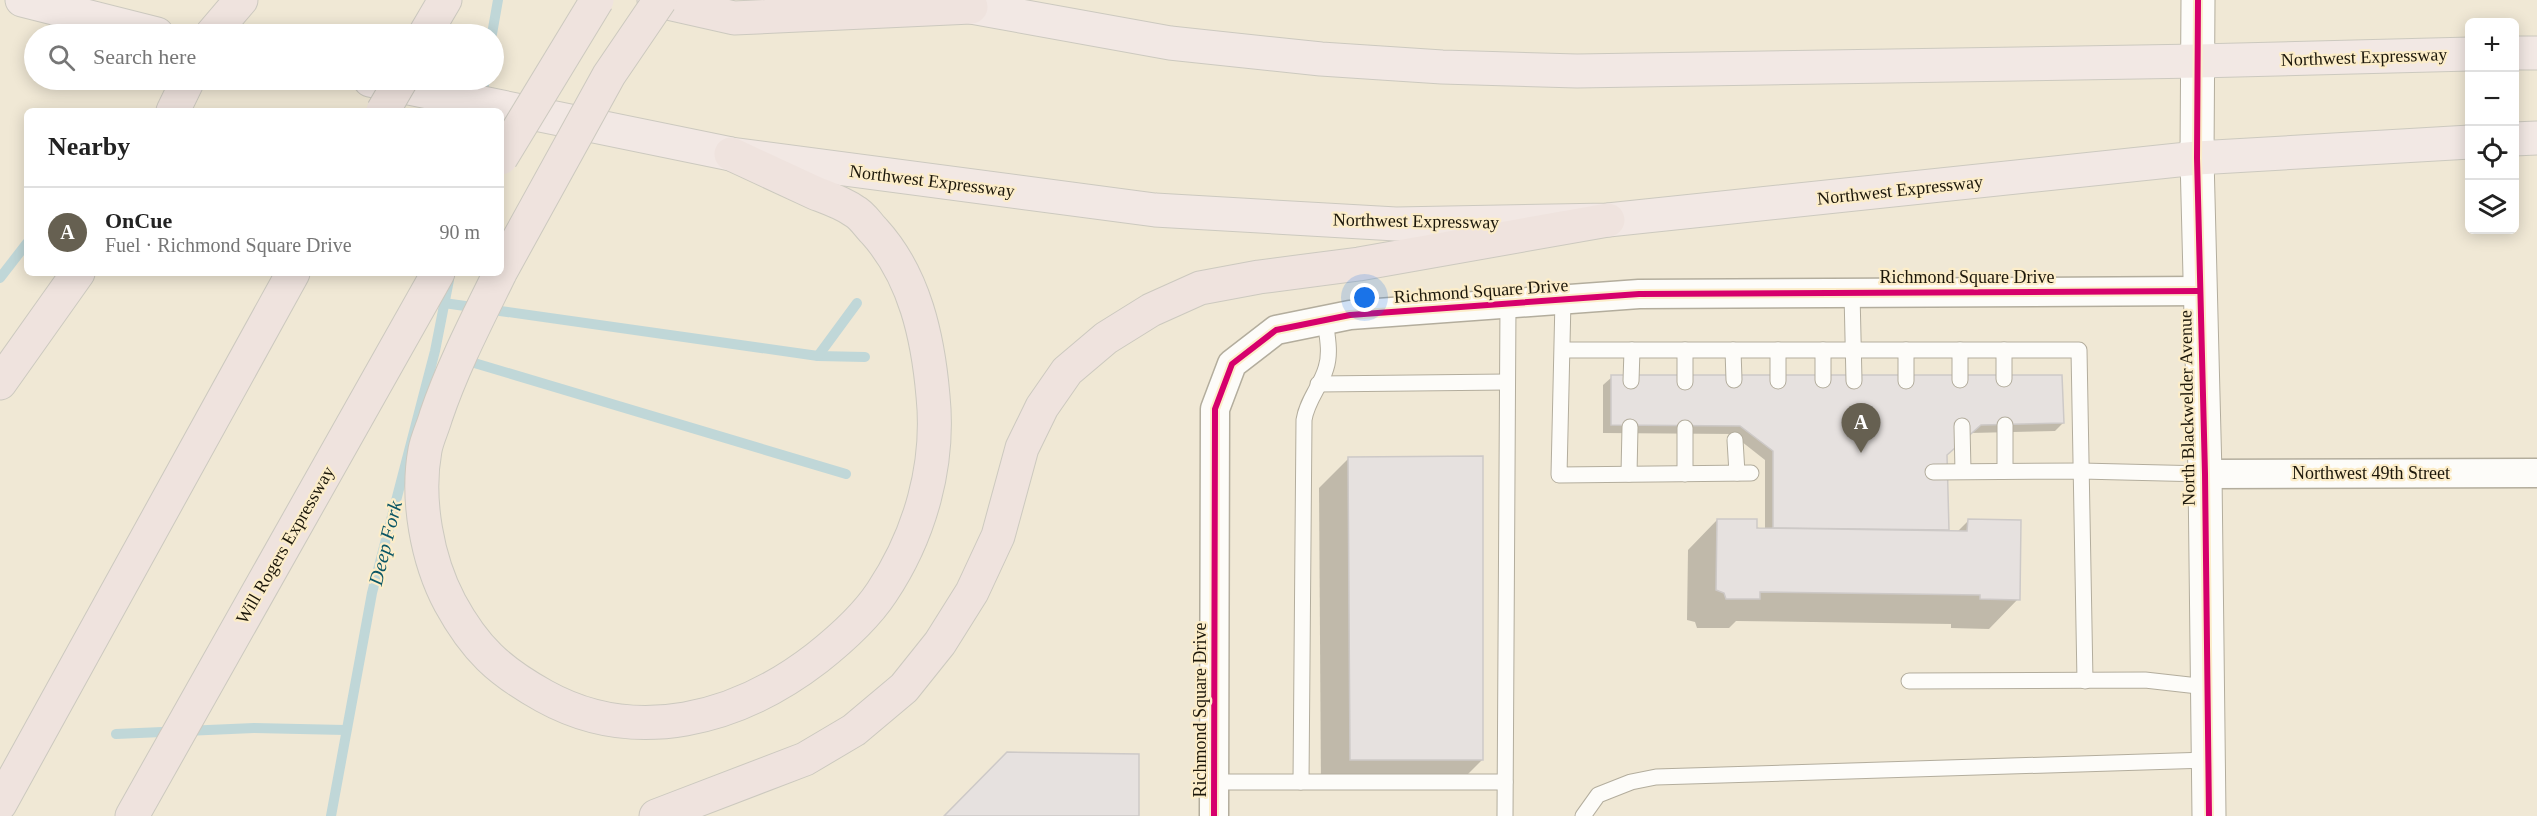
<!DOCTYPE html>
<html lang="en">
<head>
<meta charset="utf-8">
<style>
	:root { --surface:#fff; --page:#f6f6f6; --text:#222; --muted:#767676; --line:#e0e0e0; --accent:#666051 }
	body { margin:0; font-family:Georgia,serif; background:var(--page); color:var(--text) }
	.controls { position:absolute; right:18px; top:18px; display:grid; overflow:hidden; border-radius:9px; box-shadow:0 3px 15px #0003 }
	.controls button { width:54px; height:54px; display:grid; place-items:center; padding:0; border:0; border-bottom:2px solid var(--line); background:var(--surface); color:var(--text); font:30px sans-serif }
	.you { position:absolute; left:1365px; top:298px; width:21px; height:21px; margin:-15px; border:4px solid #fff; border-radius:50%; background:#1a73e8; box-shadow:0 0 0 9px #1a73e833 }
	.badge { display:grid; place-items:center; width:39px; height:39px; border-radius:50%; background:var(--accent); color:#fff; font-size:20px; font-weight:700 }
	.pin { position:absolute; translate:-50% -50px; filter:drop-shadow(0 2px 3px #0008) }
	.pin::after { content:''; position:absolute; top:32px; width:21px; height:18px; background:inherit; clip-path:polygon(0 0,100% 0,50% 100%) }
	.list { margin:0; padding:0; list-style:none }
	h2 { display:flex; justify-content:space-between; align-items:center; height:78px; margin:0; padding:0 24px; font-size:26px }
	h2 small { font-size:20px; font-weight:400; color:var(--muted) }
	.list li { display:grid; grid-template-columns:39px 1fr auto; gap:18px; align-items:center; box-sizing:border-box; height:90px; padding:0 24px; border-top:2px solid var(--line) }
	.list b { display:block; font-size:22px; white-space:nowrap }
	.list p { margin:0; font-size:20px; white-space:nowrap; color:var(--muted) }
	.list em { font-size:20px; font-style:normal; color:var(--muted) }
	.icon { flex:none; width:33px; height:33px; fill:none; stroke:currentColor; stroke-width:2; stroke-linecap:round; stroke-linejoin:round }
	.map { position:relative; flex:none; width:2537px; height:816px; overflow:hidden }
	.search { position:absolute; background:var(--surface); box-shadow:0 3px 15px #0003; left:24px; top:24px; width:480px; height:66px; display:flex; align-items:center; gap:15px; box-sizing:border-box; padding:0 21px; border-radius:33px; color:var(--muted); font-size:22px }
	.panel { position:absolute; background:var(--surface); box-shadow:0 3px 15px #0003; left:24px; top:108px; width:480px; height:168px; border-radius:9px }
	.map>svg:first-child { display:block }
</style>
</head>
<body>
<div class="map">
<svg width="2537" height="816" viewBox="0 0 2537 816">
	<rect width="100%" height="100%" fill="#f0e8d5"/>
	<g fill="#0003">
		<polygon points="1612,377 2063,423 2055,431 1971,433 1946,455 1947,530 1945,532 1957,532 1968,521 2018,599 1989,629 1951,628 1951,624 1736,621 1729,628 1697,628 1695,622 1687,620 1688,550 1717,520 1765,529 1765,460 1732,434 1603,433 1603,385"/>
		<polygon points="1349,458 1482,760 1452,790 1321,790 1319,488"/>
	</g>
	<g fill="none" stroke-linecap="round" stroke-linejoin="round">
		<g stroke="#c0d7d8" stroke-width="10">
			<polyline points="492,34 498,0"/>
			<polyline points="481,99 485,80"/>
			<polyline points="0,278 27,243"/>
			<polyline points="444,303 818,356 865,357"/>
			<polyline points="818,356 857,303"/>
			<polyline points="461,359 846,474"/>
			<polyline points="116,734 254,728 345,730"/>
			<polyline points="331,816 372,593 435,351 449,280"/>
		</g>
	</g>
	<g fill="#e6e1df" stroke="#cdc9c7" stroke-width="1.5">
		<polygon points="1611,375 2062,375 2064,423 1981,425 1947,455 1949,530 1773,528 1773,451 1740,426 1611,425"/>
		<polygon points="1483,456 1483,760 1350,760 1348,457"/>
		<polygon points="1717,519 1757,519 1757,528 1967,531 1968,519 2021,520 2020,600 1980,599 1980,595 1760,592 1760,599 1726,599 1724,593 1716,590"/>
		<polygon points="1007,752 1139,754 1139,816 944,816"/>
	</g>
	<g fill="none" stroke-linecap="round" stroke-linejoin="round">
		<defs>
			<g id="service">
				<polyline points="1852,293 1854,381"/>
				<polyline points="1563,300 1559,475 1751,473"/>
				<polyline points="1563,350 2079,350 2085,681"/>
				<polyline points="1685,350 1685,382"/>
				<polyline points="1733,350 1734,380"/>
				<polyline points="1778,350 1778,381"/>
				<polyline points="1823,350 1823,380"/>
				<polyline points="1906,350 1906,381"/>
				<polyline points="1960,350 1960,380"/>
				<polyline points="2004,350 2004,379"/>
				<polyline points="1631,381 1632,350"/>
				<polyline points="1318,384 1507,382"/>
				<polyline points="2005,425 2005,471"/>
				<polyline points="1962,426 1963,471"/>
				<polyline points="1685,428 1685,474"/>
				<polyline points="1735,440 1737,473"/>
				<polyline points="1933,472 2081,471 2205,474"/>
				<polyline points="1629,474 1630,427"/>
				<polyline points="1909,681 2145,680 2207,687"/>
				<polyline points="1215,782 1505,782"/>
				<path d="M 1301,782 L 1304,420 C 1307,400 1321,386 1326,368 C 1331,353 1327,335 1325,320"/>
				<polyline points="1505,816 1508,303"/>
				<polyline points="1583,816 1598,795 1631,782 1656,777 2208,760"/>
			</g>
			<g id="minor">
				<polyline points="2205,474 2537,473"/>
				<polyline points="1214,816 1215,409 1232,364 1276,330 1350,315 1639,294 2200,291"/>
			</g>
			<polyline id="tertiary" points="2198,0 2197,158 2205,474 2209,816"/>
			<g id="trunk">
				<polyline points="22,0 157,34"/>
				<polyline points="943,2 1170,43 1321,59 1442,67 1577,71 2198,61 2470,54"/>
				<polyline points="2514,53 2537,53"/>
				<polyline points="370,80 731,154 1155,210 1396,224 1608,220 2197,158 2470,142"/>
				<polyline points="2514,139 2537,138"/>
			</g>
			<g id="motorway">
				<polyline points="654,0 734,18 971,7"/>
				<polyline points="212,34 241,0"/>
				<polyline points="425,34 445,0"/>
				<polyline points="173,111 188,80"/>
				<path d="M 500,273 C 477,320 453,366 436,416 C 433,427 427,439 425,450 C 416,499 427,560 450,603 C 475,649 499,671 544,696 C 636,747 738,719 817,658 C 841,639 865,618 882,592 C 920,535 940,465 933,396 C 928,338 915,276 874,231 C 868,225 862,215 854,211 C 843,203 828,198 815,193 C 787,180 759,167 731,154"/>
				<polyline points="0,383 78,273"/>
				<polyline points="0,804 293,273"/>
				<polyline points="132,816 438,273"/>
				<polyline points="656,816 805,759 854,730 904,688 940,643 972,592 998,536 1022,448 1042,407 1067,371 1106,338 1151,310 1200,288 1259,277 1359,264 1608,220"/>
			</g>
		</defs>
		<use href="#service" stroke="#b3ad9d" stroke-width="17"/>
		<use href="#minor" stroke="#b3ad9d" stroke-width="31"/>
		<use href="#tertiary" stroke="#b3ad9d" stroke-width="35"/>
		<use href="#trunk" stroke="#ccc9bf" stroke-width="35"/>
		<use href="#motorway" stroke="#ccc9bf" stroke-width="35"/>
		<use href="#service" stroke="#fdfcf9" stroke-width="15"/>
		<use href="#minor" stroke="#fdfcf9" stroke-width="28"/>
		<use href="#tertiary" stroke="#fdfcf9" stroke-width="33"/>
		<use href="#trunk" stroke="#f2e8e4" stroke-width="33"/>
		<use href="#motorway" stroke="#efe3de" stroke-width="33"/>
		<defs>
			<g id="motorway-bridge">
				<polyline points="383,111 401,80"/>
				<polyline points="501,158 597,0"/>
				<polyline points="501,271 609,75 660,0"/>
			</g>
		</defs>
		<use href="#motorway-bridge" stroke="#ccc9bf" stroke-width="35" stroke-linecap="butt"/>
		<use href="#motorway-bridge" stroke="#efe3de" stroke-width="33"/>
		<defs>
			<g id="cycleway">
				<polyline points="2198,0 2197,158 2205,474 2209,816"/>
				<polyline points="1214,816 1215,409 1232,364 1276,330 1350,315 1639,294 2200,291"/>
			</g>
		</defs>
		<use href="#cycleway" stroke="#fcedc9" stroke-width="10"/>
		<use href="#cycleway" stroke="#d6006c" stroke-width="6"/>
	</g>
	<g text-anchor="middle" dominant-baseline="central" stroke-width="4.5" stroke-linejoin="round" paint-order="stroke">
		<g font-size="18" fill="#1c170a" stroke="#fcedc9">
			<text transform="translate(2364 57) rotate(-2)">Northwest Expressway</text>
			<text transform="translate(932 181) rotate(7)">Northwest Expressway</text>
			<text transform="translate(1900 190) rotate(-6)">Northwest Expressway</text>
			<text transform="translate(1416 221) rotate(1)">Northwest Expressway</text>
			<text x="1967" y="277">Richmond Square Drive</text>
			<text transform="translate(1481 291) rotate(-4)">Richmond Square Drive</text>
			<text transform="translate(2187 408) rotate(-91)">North Blackwelder Avenue</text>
			<text x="2371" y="473">Northwest 49th Street</text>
			<text transform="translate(285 545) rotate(-60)">Will Rogers Expressway</text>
			<text transform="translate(1200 710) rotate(-90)">Richmond Square Drive</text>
		</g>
		<g font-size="20" font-style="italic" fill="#0a5665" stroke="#fcedc9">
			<text transform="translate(385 543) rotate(-76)">Deep Fork</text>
		</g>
	</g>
</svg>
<div class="controls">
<button>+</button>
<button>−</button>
<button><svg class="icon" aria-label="locate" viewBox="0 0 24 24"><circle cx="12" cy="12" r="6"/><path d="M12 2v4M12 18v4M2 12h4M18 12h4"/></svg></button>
<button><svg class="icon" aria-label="layers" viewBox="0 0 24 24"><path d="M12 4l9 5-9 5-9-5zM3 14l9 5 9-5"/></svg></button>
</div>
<div class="you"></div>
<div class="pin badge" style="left:1861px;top:453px">A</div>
<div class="search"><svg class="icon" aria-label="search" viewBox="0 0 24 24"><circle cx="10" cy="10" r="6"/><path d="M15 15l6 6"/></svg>Search here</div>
<section class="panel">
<h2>Nearby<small></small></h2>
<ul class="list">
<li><span class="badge">A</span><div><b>OnCue</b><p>Fuel · Richmond Square Drive</p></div><em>90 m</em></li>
</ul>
</section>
</div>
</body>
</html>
